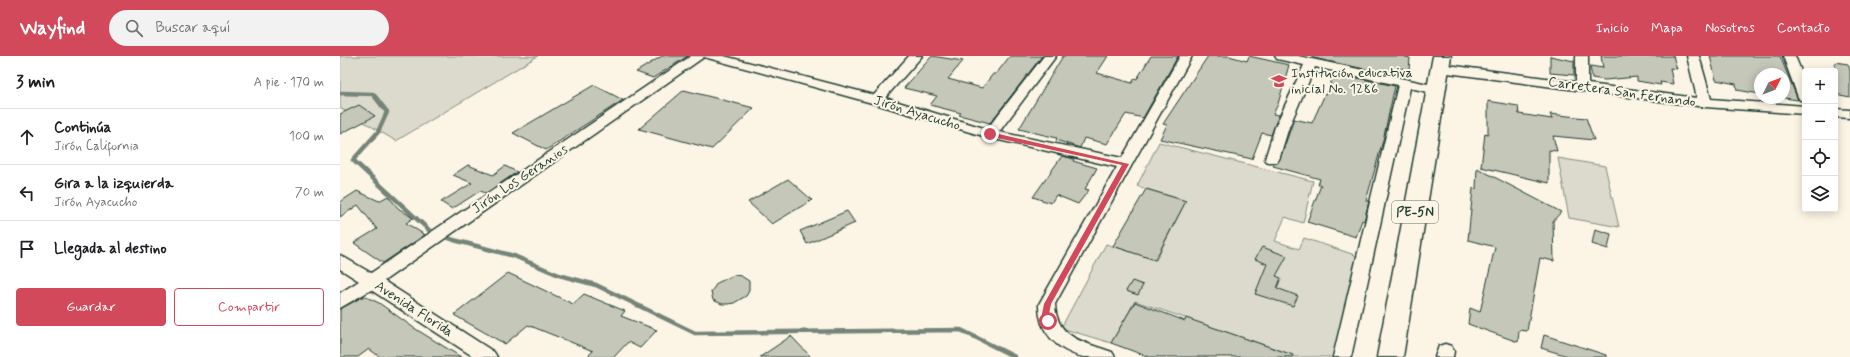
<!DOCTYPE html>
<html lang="es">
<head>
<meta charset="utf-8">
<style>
	:root { --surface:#fff; --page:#f2f2f2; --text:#202124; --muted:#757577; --line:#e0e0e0; --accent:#d1495b }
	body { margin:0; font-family:Mynerve,sans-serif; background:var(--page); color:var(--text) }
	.controls { position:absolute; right:12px; top:12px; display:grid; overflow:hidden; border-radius:4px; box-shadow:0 2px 10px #0003 }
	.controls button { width:36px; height:36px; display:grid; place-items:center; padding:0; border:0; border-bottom:1px solid var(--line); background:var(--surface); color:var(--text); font:20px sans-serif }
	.compass { position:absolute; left:1414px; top:12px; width:36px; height:36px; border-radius:50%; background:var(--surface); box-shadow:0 2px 10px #0003; rotate:48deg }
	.stop { position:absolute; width:12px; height:12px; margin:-9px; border:3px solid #d1495b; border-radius:50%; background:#fff }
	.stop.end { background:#d1495b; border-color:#fff; box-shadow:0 1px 4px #0008 }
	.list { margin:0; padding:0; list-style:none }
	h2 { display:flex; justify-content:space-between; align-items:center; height:52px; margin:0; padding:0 16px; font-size:17px }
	h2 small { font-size:13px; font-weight:400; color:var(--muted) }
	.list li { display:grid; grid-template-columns:26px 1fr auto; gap:12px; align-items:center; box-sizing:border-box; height:56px; padding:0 16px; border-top:1px solid var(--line) }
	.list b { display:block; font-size:15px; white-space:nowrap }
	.list p { margin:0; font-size:13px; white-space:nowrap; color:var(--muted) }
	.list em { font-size:13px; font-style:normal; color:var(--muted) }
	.actions { display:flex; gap:8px; padding:12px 16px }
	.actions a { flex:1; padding:9px 0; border:1px solid var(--accent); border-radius:4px; text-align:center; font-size:14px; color:var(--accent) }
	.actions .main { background:var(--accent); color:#fff }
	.icon { flex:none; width:22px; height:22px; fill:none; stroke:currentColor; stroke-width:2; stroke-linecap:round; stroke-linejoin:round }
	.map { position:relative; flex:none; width:1510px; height:301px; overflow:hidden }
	header { display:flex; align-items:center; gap:24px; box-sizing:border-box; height:56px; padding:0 20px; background:var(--accent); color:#fff }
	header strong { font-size:19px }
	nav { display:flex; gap:22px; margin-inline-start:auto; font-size:14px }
	.search { width:280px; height:36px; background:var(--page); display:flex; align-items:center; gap:10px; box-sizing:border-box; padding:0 14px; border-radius:22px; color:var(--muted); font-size:15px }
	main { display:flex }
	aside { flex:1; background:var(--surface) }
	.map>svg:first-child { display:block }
</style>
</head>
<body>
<header>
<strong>Wayfind</strong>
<div class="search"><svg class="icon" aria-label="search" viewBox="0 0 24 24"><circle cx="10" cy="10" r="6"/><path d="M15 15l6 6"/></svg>Buscar aquí</div>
<nav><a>Inicio</a><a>Mapa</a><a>Nosotros</a><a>Contacto</a></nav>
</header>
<main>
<aside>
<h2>3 min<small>A pie · 170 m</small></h2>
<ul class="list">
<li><svg class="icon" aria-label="ahead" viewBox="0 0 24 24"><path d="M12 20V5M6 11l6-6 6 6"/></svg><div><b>Continúa</b><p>Jirón California</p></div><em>100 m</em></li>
<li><svg class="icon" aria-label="left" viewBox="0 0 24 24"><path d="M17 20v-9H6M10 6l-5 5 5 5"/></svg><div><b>Gira a la izquierda</b><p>Jirón Ayacucho</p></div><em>70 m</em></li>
<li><svg class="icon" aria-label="arrive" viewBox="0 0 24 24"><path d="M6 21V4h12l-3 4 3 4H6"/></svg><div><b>Llegada al destino</b></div></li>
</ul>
<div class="actions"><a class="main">Guardar</a><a>Compartir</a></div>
</aside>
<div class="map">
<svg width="1510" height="301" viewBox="0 0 1510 301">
	<rect width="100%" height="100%" fill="#fcf5e5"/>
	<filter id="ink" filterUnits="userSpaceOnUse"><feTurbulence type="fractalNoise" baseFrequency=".025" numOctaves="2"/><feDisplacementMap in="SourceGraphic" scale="8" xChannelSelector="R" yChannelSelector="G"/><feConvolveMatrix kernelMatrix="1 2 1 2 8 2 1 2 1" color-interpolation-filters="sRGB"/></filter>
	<g filter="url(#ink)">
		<g fill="#dcdacc" stroke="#7e8c80">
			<polygon points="0,0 198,0 56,85 0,52"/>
			<polygon points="819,86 973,125 963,167 945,161 935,185 959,193 964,182 1021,201 993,301 944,301 945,296 795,245 771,287 721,272 766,188 816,204 846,145 797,130"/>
			<polygon points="1218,102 1265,110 1279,171 1229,162"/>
		</g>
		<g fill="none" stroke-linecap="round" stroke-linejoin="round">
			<polyline stroke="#758479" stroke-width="4.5" points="0,37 33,38 47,56 38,76 13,104 90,175 114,184 174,200 219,219 256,229 355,277 621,274 675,301"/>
		</g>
		<g fill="#c5c7b9" stroke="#1f3d34">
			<polygon points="322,0 348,0 313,22 296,16"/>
			<polygon points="592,0 623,5 608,23 642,32 653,18 656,18 670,0 702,0 650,67 619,59 621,57 590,49 597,40 564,32"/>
			<polygon points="723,0 768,0 757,17 792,27 795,22 797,23 811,0 838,0 803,62 786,58 767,88 744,82 740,92 716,84 717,82 679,73"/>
			<polygon points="868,0 889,0 907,5 909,0 949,9 938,48 933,58 939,59 931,79 922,77 912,103 820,83 827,69 823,68"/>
			<polygon points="973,0 1062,0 1070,2 1069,14 1059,12 1057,20 973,2"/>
			<polygon points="1210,0 1234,5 1234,19 1210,17"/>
			<polygon points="1261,0 1333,0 1337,13 1330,12 1333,28 1320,26 1321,29 1297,25 1297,21 1265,24 1252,22 1250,10 1263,12"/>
			<polygon points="1370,0 1440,0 1458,44 1444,42 1444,18 1420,18 1420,38 1397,34 1396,28 1376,24"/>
			<polygon points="1495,6 1508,8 1510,14 1510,41 1495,38"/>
			<polygon points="994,17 1055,30 1043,84 1026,145 1029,145 1024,165 1022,164 1016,181 967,166 981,129 978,129 980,123 933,110 940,103 954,63 972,67 985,38 987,38"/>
			<polygon points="254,29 283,44 206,94 173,77"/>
			<polygon points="344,34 414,52 372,93 299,73"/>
			<polygon points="1148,45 1178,50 1179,58 1212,63 1210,58 1246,62 1254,84 1213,80 1217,95 1209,94 1209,127 1141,111 1145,77 1148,78"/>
			<polygon points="19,49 35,60 0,78 0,58"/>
			<polygon points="722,100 734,103 733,105 757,112 745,133 749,134 738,148 716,139 711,147 693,141"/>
			<polygon points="128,109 153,119 165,110 177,116 146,137 140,135 112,153 101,146 132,127 113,119"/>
			<polygon points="1137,112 1221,156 1213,165 1214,205 1200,202 1187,275 1179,274 1178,286 1128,268 1130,252 1140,256 1155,191 1128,184 1133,132 1136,133"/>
			<polygon points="448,123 472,144 432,168 408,146"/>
			<polygon points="806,133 846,145 815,204 773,190"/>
			<polygon points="17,135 39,145 48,140 58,152 73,162 66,167 85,179 43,207 14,187 37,173 18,149 0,161 0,146"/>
			<polygon points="507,155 515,167 467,188 460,175"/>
			<polygon points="1255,173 1271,178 1268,193 1252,188"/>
			<polygon points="922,191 947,200 936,220 941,222 937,232 958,240 953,250 915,238 927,208 915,203"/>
			<polygon points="168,217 233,248 244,238 263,246 285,255 281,260 317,274 300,292 288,286 274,301 247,301 253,295 188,269 165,288 114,259"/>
			<polygon points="394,219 401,220 409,225 409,235 406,240 394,247 388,248 382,248 373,244 371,236 377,227"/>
			<polygon points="792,225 803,229 798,239 786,235"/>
			<polygon points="24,240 39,247 74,272 121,301 40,301 29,293 18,301 0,301 0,253"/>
			<polygon points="795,246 845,265 846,262 953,299 952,301 809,301 771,287"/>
			<polygon points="1204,279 1266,299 1266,301 1231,301 1201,292"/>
			<polygon points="451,280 471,301 420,301"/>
		</g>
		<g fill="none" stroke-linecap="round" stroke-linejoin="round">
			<defs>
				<g id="minor">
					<path d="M 351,0 L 384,0 L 534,39 L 569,0 L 582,0 L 545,42 L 647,73 L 704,0 L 716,0 L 659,76 L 782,102 L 840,0 L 852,0 L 715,248 C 716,283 745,286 772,296 L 775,301 C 765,301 753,301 743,301 C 717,295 698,275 699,248 L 777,111 L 650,82 L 532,47 L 364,1 L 44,225 L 154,296 L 157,301 L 134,301 L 31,234 L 0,252 L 0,237 L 19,225 L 0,213 L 0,199 L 31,217 Z"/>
					<polygon points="935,0 958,0 1097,30 1103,34 1097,38 1070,32 1011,301 993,301 1058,29 975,11 949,71 939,103 937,106 927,106 925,103 935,71 964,9 937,3"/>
					<polygon points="1236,0 1248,0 1248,28 1357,42 1347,0 1359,0 1371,43 1465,50 1465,58 1365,51 1100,16 1094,12 1100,8 1236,26"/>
					<polygon points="1443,0 1455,0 1465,25 1465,45 1460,44 1458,41"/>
					<polygon points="1495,53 1510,54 1510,62 1495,61"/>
					<polygon points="1105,288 1111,290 1114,295 1113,301 1095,301 1099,290"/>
				</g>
				<polygon id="highway" points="1093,0 1111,0 1063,301 1037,301"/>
			</defs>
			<use href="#minor" stroke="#1f3d34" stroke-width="3"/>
			<use href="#highway" stroke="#1f3d34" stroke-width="3"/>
			<use href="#minor" fill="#fcf5e5" fill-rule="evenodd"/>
			<use href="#highway" fill="#fcf5e5" fill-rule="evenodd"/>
		</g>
	</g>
	<polygon fill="#d1495b" points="650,76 789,108 711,248 709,258 711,265 708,268 705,267 702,258 704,248 782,109 648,80 648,77"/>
	<defs>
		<symbol id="school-bare" viewBox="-9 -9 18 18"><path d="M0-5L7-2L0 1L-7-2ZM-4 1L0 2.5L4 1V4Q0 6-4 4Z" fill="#d1495b" stroke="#fcf5e5" stroke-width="2.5" paint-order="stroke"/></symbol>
	</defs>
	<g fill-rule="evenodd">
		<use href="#school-bare" x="928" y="14" width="22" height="22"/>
	</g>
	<g text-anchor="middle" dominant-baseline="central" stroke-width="4" stroke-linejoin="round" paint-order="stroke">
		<rect fill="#fcf5e5" stroke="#617469" stroke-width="1" x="1052" y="145" width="46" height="22" rx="3"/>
		<g font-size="13" font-weight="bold" fill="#1f3d34">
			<text x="1075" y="156">PE-5N</text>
		</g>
		<g font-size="14" fill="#1f3d34" stroke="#fcf5e5" text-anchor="start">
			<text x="951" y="17">Institución educativa<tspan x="951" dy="16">inicial No. 1286</tspan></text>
		</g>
		<g font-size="14" fill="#1f3d34" stroke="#fcf5e5">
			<text transform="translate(1282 36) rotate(8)">Carretera San Fernando</text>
			<text transform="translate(577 57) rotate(17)">Jirón Ayacucho</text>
			<text transform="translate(180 123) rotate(-34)">Jirón Los Geranios</text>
			<text transform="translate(74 253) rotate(33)">Avenida Florida</text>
		</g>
	</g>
</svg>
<div class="controls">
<button>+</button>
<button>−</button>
<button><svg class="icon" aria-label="locate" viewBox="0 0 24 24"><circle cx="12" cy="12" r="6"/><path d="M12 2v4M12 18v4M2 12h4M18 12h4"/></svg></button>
<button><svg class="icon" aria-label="layers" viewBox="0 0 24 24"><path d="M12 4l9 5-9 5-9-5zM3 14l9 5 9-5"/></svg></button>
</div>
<svg class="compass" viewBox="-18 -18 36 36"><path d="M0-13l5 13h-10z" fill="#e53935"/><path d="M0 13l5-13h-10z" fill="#757577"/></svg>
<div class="stop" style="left:708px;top:265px"></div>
<div class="stop end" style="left:650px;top:78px"></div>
</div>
</main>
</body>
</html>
